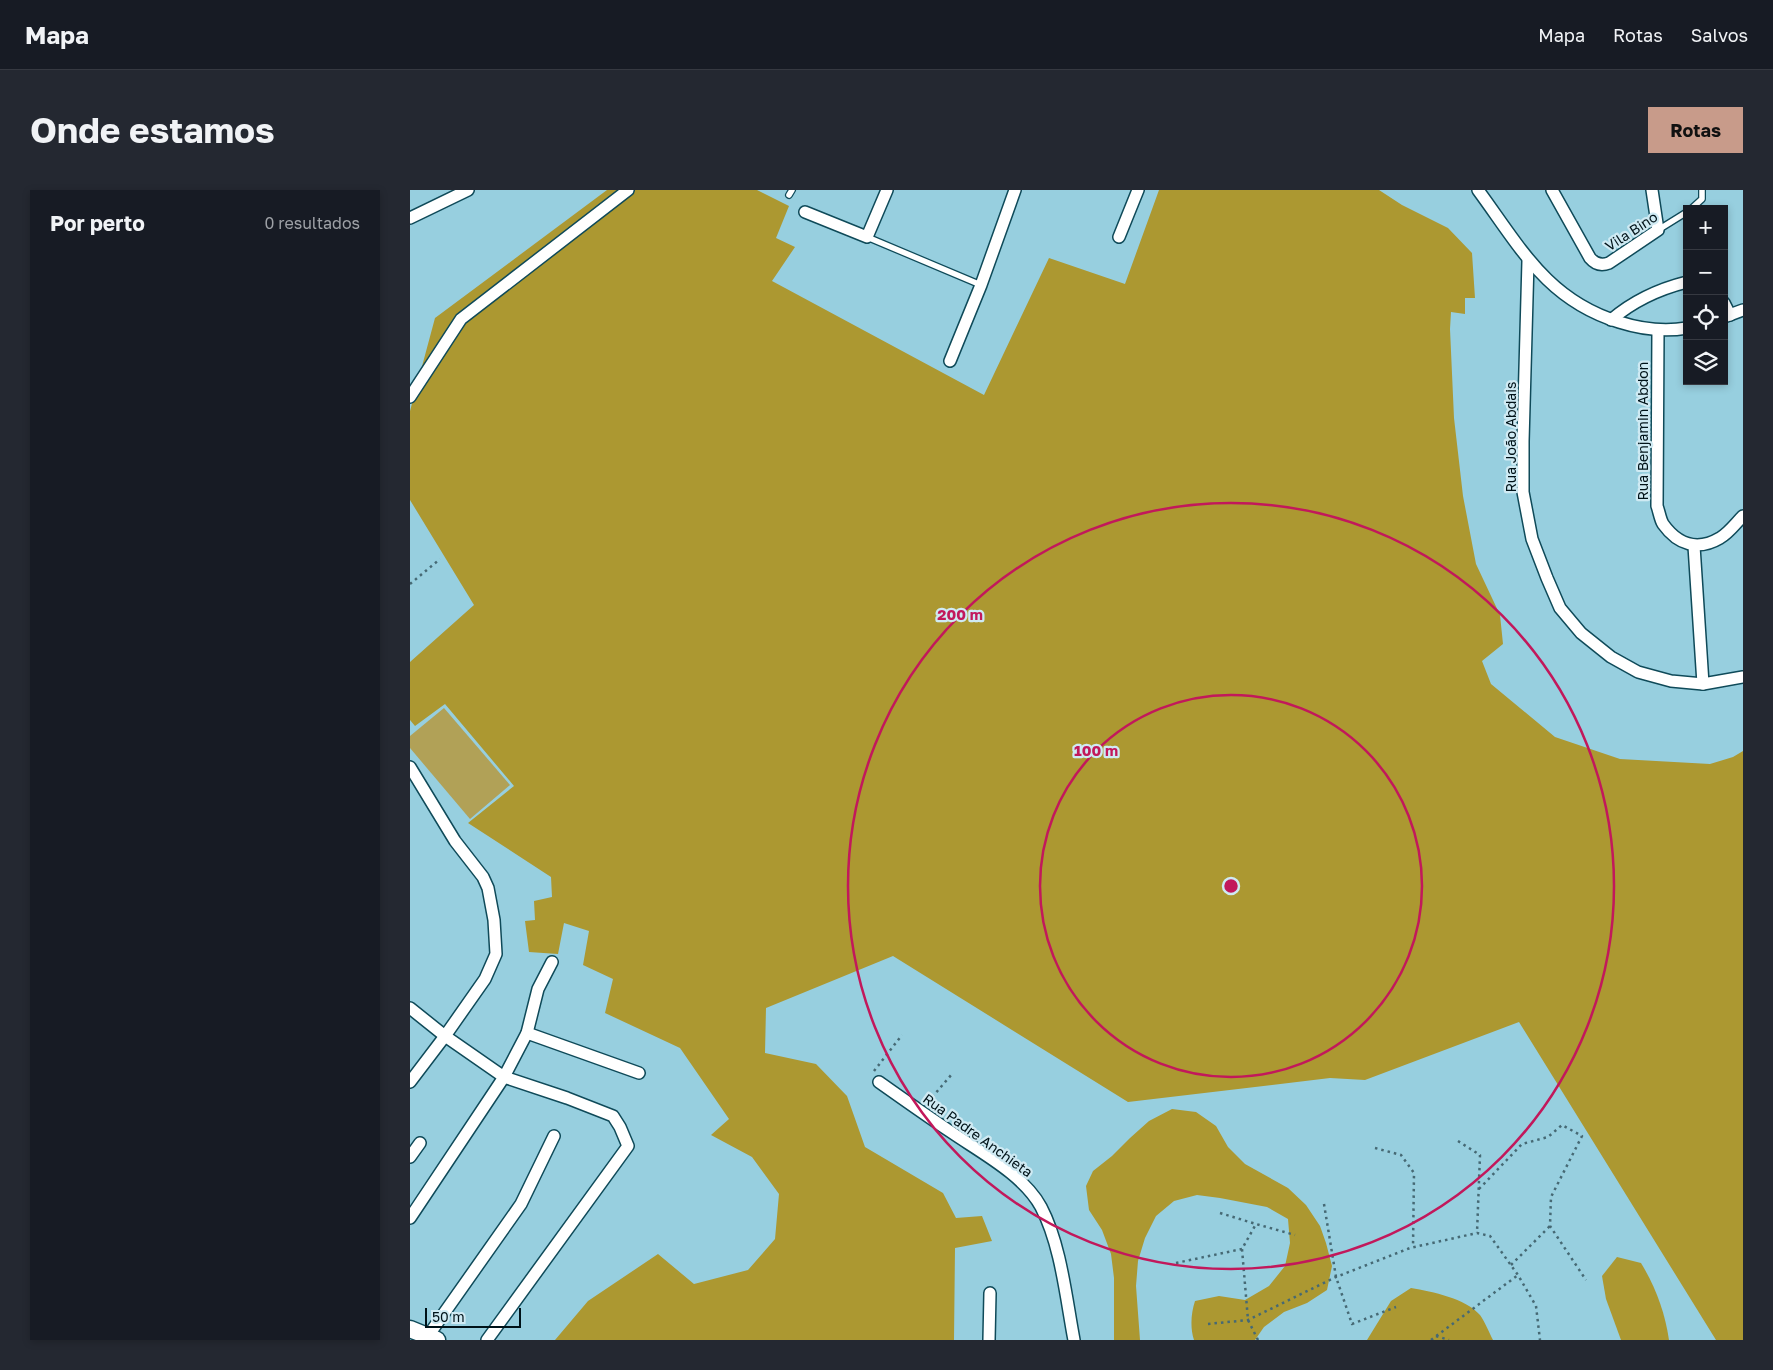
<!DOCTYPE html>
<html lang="pt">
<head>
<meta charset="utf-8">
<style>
	:root { --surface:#171b24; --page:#242831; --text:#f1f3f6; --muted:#9ea1a6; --line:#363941; --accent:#c89b8a }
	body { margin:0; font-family:"Golos Text",sans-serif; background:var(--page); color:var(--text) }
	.controls { position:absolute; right:15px; top:15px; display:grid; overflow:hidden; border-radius:0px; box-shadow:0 2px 8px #0003 }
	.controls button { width:45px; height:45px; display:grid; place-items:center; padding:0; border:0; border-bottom:1px solid var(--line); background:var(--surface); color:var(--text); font:25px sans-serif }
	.scale { position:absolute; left:15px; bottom:12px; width:96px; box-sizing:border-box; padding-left:5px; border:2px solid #001218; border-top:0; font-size:14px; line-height:18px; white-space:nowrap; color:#001218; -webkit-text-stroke:4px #cfeaf3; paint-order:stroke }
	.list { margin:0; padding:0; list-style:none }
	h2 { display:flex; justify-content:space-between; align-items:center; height:65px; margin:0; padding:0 20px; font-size:21px }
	h2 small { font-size:16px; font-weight:400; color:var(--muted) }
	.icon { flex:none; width:28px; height:28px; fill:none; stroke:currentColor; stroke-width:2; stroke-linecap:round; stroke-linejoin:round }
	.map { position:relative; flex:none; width:1333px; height:1150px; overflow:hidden; border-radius:0px }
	header { display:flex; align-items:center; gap:30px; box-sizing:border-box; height:70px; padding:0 25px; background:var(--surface); border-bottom:1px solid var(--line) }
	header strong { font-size:24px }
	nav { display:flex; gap:28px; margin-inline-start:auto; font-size:18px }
	.intro { display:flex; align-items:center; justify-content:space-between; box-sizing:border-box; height:120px; padding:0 30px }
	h1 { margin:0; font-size:35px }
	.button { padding:12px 22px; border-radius:0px; background:var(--accent); color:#111; font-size:18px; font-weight:700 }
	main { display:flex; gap:30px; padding:0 30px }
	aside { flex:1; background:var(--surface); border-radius:0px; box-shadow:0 2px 8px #0003 }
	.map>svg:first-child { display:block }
</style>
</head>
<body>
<header>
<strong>Mapa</strong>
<nav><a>Mapa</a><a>Rotas</a><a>Salvos</a></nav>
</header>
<div class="intro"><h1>Onde estamos</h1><a class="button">Rotas</a></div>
<main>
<aside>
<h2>Por perto<small>0 resultados</small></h2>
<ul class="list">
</ul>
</aside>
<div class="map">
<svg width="1333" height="1150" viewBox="0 0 1333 1150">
	<rect width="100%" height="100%" fill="#97cfdf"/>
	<polygon fill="#b1a157" points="34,518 100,595 60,629 0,558 0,546"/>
	<g fill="#ac9831">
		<polygon points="197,0 347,0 379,16 366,48 385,57 362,91 574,205 639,68 715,94 749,0 969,0 992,15 1038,38 1062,63 1065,108 1055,108 1055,124 1041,122 1040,139 1044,228 1053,306 1066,374 1090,425 1093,454 1072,471 1081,494 1145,547 1210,569 1300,574 1323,567 1333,561 1333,1150 1306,1150 1109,832 955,890 920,888 718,912 483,766 356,818 355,863 406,874 437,906 455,957 533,1003 546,1028 572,1026 582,1051 545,1058 544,1150 145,1150 178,1111 248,1064 284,1094 338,1080 365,1049 369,1004 342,967 301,945 319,929 270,858 195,823 203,789 173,775 179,741 154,733 148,764 119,762 115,731 125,730 124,711 142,707 141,687 58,633 104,596 35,514 5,536 0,530 0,472 64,415 0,310 0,221 25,128"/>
		<path d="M 762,919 L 786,922 L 806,936 L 818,957 L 835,974 L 878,998 L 896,1015 L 910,1036 L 916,1053 L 922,1076 L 917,1100 L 897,1113 L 874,1122 L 854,1137 L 845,1150 L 784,1150 C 780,1138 781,1123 785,1111 L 809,1106 L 835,1110 L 859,1096 L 875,1076 L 880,1053 L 878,1029 L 857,1017 L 810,1008 L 787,1005 L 764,1011 L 746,1026 L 735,1048 L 728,1071 L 726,1096 L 730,1150 L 704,1150 L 704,1088 L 701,1064 L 692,1040 L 679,1020 L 676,996 L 683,981 L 702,966 L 720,948 L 739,931 Z"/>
		<path d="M 1207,1067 L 1231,1073 C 1245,1096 1255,1122 1259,1150 L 1211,1150 L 1196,1109 L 1192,1086 Z"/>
		<path d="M 1001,1098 C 1023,1102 1055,1108 1070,1125 C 1075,1132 1079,1142 1083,1150 L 957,1150 L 981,1111 Z"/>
	</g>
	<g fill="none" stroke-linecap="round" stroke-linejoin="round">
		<defs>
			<g id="lane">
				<polyline points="379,5 382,0"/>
				<polyline points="1281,19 1292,9 1292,0"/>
				<polyline points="1248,40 1277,22"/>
				<polyline points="457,47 571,95"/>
			</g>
			<g id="street">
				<path d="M 1068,0 C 1110,57 1137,110 1209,132 C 1231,139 1254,142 1277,138"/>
				<path d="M 1142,0 L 1180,68 C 1185,74 1191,76 1199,73 L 1248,40 L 1242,0"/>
				<polyline points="395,22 457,47 477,0"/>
				<polyline points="0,28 58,0"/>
				<polyline points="709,47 728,0"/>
				<polyline points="1118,71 1113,251 1113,302 1122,349 1137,388 1150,418 1171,443 1201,467 1228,482 1261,491 1293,494 1333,487"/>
				<polyline points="1314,113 1320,125"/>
				<polyline points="1314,127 1333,120"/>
				<path d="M 1201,130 C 1223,111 1249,99 1277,92"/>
				<path d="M 1248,140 L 1247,316 C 1249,321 1250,329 1253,334 C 1268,355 1288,361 1310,348 C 1319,343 1326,333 1333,326"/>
				<polyline points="540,171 571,95 605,0"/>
				<polyline points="0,207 51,129 218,0"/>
				<polyline points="1284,356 1293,494"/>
				<polyline points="0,577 45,651 73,687 78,698 84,730 86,764 75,789 35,846 0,892"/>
				<polyline points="0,818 35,846 94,887 157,908 203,926 210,937 218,956 77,1150"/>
				<polyline points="117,843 229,883"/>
				<path d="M 469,892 C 493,909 517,926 541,942 C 570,962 614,985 631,1017 C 651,1055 656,1108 664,1150"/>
				<polyline points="0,967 10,953"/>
				<polyline points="0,1028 94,887 117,843 128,799 142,772"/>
				<polyline points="18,1146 111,1014 144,946"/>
				<polyline points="579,1150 580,1103"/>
			</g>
			<polyline id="secondary" points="0,1139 27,1150"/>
		</defs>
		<use href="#lane" stroke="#0f4a59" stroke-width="8"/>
		<use href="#street" stroke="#0f4a59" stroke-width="14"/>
		<use href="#secondary" stroke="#0f4a59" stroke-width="19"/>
		<g stroke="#466974" stroke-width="2.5" stroke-dasharray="2.5 4" stroke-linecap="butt">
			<polyline points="0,394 30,369"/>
			<polyline points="464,881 492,845"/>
			<polyline points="518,912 542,884"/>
			<polyline points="1048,951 1070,965 1067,1043"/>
			<polyline points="965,958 991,965 1004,983 1003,1057"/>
			<polyline points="1069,999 1112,954 1138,947 1152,935 1172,946 1141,1007 1140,1036 1176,1090"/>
			<polyline points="914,1014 926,1087 942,1134 986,1117"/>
			<polyline points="810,1023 846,1034"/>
			<polyline points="766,1073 832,1059"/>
			<polyline points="1101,1075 1140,1036"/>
			<polyline points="798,1134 838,1130 926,1087 1000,1058 1067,1043 1080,1046 1108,1085 1126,1116 1130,1150"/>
			<polyline points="1026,1146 1039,1150"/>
			<polyline points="848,1150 838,1130 832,1059 846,1034 885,1045"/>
			<polyline points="1021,1150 1108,1085"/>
		</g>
		<use href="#lane" stroke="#fff" stroke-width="5.5"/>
		<use href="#street" stroke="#fff" stroke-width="11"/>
		<use href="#secondary" stroke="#fff" stroke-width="16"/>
	</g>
	<g fill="none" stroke="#c2185b" stroke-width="2.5">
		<circle cx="821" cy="696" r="191"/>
		<circle cx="821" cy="696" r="383"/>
	</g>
	<g text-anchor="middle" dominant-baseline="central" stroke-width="4.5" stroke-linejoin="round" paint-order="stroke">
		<g font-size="14" fill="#001218" stroke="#cfeaf3">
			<text transform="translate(1221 41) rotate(-33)">Vila Bino</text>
			<text transform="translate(1232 241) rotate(-90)">Rua Benjamin Abdon</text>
			<text transform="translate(1100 247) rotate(-90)">Rua João Abdais</text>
			<text transform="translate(568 945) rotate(36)">Rua Padre Anchieta</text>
		</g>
	</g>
	<circle cx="821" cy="696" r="8" fill="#c2185b" stroke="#cfeaf3" stroke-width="2.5"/>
	<g font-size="15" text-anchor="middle" font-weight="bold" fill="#c2185b" stroke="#cfeaf3" stroke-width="4.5" stroke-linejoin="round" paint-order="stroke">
		<text x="550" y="430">200 m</text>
		<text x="686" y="566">100 m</text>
	</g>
</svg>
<div class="controls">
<button>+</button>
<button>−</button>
<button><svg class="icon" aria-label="locate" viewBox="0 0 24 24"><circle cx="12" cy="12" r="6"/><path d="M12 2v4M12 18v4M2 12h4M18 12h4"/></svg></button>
<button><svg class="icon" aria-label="layers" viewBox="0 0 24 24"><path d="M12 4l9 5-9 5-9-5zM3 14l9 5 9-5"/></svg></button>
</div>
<div class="scale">50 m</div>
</div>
</main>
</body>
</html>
